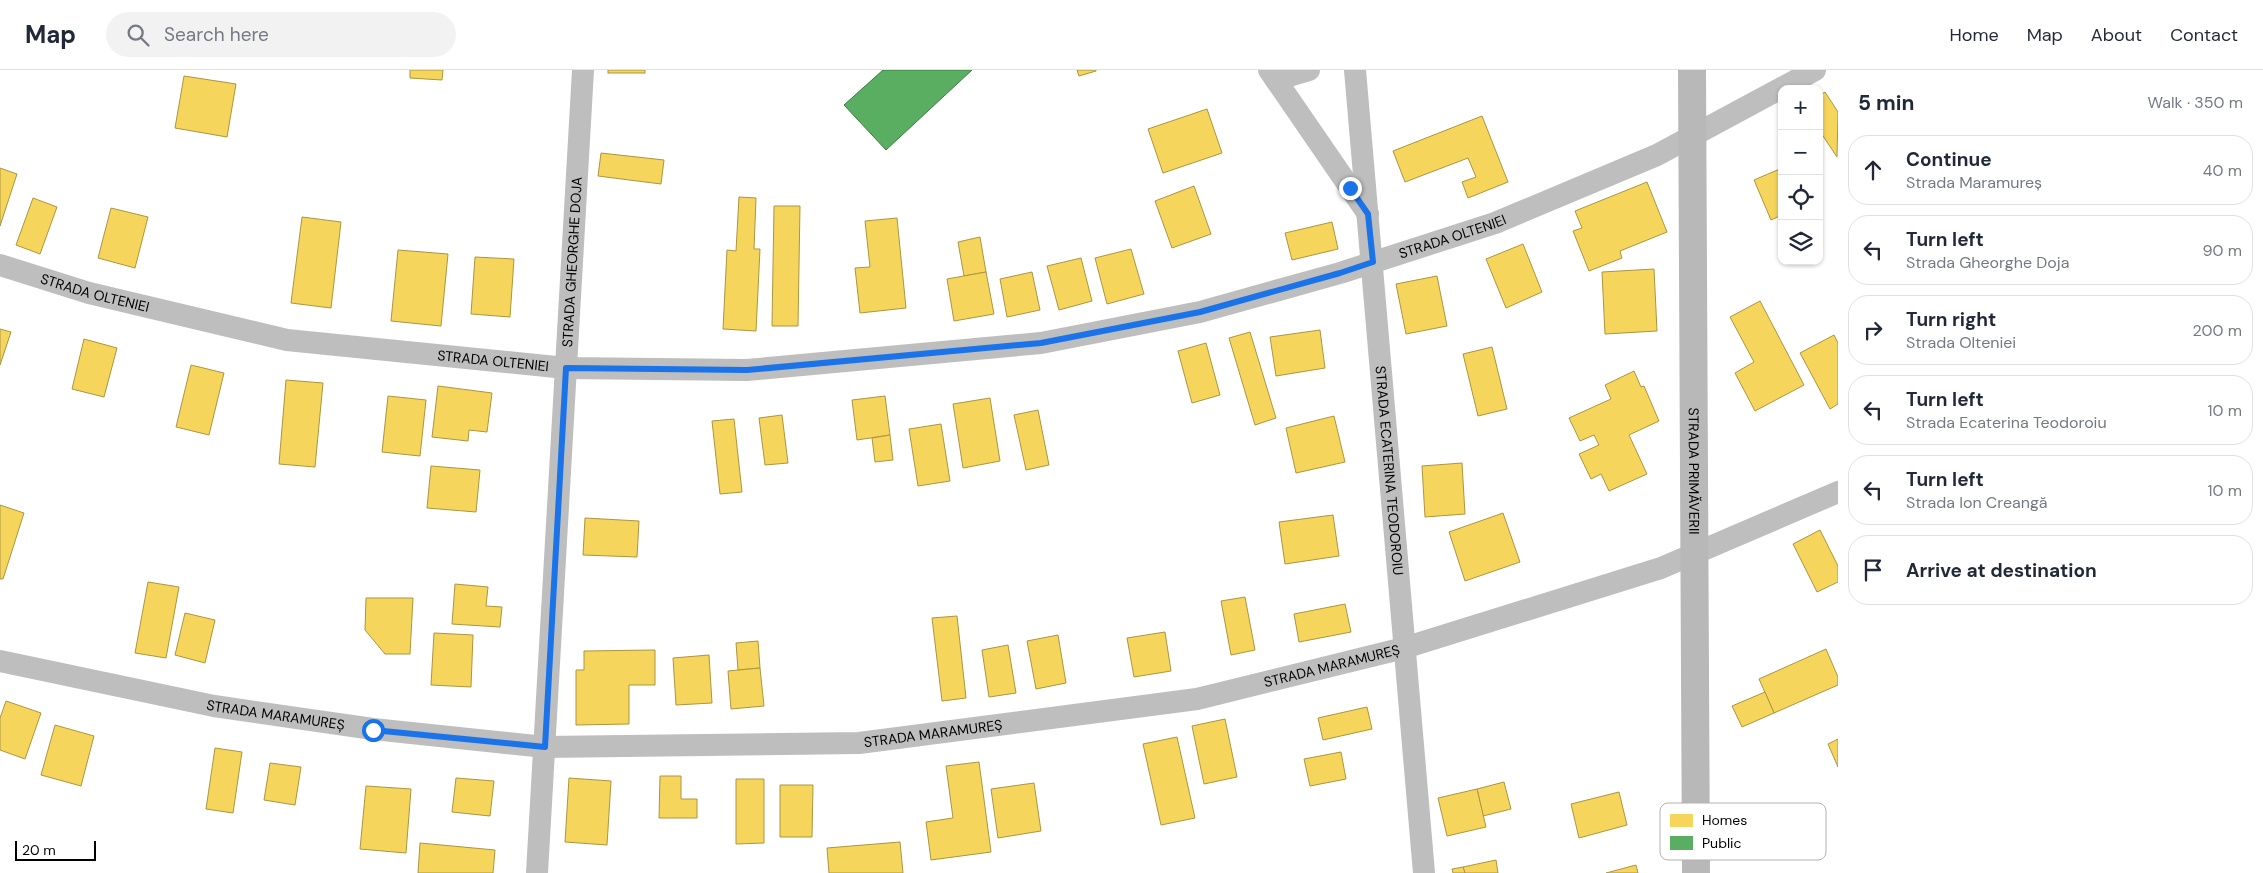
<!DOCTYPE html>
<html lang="en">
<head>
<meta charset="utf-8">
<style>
	:root { --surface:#fff; --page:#f2f2f3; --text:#1f2937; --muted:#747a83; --line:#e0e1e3 }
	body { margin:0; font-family:"DM Sans",sans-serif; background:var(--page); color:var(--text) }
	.controls { position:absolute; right:15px; top:15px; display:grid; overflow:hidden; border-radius:10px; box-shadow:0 1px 4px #0004 }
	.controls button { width:45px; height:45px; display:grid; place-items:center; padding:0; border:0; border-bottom:1px solid var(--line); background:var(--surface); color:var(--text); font:25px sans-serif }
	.scale { position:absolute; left:15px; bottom:12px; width:81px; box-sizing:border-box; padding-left:5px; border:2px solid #000; border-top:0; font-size:14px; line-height:18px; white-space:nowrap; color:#000; -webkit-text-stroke:4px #fff; paint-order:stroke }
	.stop { position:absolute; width:15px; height:15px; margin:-11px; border:4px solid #1a73e8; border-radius:50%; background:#fff }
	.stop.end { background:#1a73e8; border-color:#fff; box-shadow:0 1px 5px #0008 }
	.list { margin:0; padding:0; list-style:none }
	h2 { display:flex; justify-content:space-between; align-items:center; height:65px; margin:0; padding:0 20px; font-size:21px }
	h2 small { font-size:16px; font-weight:400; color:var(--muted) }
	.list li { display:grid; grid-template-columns:32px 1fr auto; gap:15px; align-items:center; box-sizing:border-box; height:70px; margin:0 10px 10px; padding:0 10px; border:1px solid var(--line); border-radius:20px }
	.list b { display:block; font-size:19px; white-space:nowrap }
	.list p { margin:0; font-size:16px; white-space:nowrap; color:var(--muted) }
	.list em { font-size:16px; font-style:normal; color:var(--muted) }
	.icon { flex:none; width:28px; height:28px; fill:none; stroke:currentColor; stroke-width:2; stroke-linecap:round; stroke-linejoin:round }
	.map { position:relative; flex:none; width:1838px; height:803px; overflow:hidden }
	header { display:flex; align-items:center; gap:30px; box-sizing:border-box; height:70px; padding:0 25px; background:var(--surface); border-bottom:1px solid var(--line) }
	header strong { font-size:24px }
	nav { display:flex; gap:28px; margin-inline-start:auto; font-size:18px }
	.search { width:350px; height:45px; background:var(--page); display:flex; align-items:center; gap:12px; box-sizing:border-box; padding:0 18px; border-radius:28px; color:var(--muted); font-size:19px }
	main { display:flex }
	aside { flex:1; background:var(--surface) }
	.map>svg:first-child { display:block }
</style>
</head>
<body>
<header>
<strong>Map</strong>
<div class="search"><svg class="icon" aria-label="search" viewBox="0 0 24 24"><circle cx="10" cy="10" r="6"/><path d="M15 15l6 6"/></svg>Search here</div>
<nav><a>Home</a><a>Map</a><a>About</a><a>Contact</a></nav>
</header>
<main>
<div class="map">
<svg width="1838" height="803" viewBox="0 0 1838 803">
	<rect width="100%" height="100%" fill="#fff"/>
	<g fill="#f6d55c" stroke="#ac9540">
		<polygon points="410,0 443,0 442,10 410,8"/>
		<rect x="608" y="0" width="37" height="3"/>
		<polygon points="1077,0 1096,0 1096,1 1079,6"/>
		<polygon points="184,6 236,14 227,67 175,58"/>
		<polygon points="1825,22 1838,42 1837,87 1819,60 1819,26"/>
		<polygon points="1207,39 1222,83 1163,103 1148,59"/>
		<polygon points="1482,46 1508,112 1468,128 1462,112 1476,107 1468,88 1405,112 1393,81"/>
		<polygon points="601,83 664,90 661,114 598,106"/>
		<polygon points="0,98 17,104 0,156"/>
		<polygon points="1782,98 1782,145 1771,150 1754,110"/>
		<polygon points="1647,112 1667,162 1620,181 1622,188 1589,201 1573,161 1582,158 1575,141"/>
		<polygon points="1194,116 1211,164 1172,178 1155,131"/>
		<polygon points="739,127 756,128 754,179 760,179 756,261 723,259 727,180 736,181"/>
		<polygon points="33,128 57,137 40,184 16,175"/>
		<polygon points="774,136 800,136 798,256 772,256"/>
		<polygon points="111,138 148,147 135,198 98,188"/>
		<polygon points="302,147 341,152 331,238 291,233"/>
		<polygon points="897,148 906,238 860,243 855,198 870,197 865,151"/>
		<polygon points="1332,152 1338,179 1292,190 1285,163"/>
		<polygon points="980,167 986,202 964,206 958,172"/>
		<polygon points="1523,174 1542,222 1506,238 1486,189"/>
		<polygon points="1131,179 1144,224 1107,234 1095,188"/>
		<polygon points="398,180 448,184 441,256 391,251"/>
		<polygon points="475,187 514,189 510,247 471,244"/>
		<polygon points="1081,188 1092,231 1059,240 1047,196"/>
		<polygon points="1654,199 1657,261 1605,264 1602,202"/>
		<polygon points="986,202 994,244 954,251 947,209"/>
		<polygon points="1032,202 1040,240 1007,247 1000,209"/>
		<polygon points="1437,206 1447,256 1406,264 1396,214"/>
		<polygon points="1760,231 1804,315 1755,341 1735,303 1754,292 1730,247"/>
		<polygon points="0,259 11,262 0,295"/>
		<polygon points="1320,260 1325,298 1276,306 1270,267"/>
		<polygon points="1250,262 1276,348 1255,355 1229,268"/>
		<polygon points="1834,265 1838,273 1838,334 1830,339 1800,283"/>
		<polygon points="84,269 117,278 104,327 72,319"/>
		<polygon points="1206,273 1220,325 1192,333 1178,281"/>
		<polygon points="1492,277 1507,339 1478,346 1463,284"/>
		<polygon points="191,295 224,303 209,365 176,357"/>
		<polygon points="1634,301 1641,317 1644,316 1659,351 1629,365 1647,404 1609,421 1601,404 1591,409 1579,384 1599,375 1594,365 1580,371 1569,348 1611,329 1605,315"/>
		<polygon points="286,310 323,313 315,397 279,394"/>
		<polygon points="438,316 492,323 487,362 469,360 468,371 432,367"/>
		<polygon points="388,326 426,330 420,386 382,382"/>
		<polygon points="885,326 890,365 857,370 852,330"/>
		<polygon points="990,328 1000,391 963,398 953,334"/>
		<polygon points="1038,340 1049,395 1026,400 1014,345"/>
		<polygon points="782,345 788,393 765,395 759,348"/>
		<polygon points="1334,346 1345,392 1296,403 1286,358"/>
		<polygon points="734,349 742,422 720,424 712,351"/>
		<polygon points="941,354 950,411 918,416 909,359"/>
		<polygon points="890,365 893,390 875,392 872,368"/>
		<polygon points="1462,393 1465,444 1425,447 1422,396"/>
		<polygon points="431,396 480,400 476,442 427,438"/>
		<polygon points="0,435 24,443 3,509 0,509"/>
		<polygon points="1503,443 1520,492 1465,511 1449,462"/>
		<polygon points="1333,445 1339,486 1285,494 1279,452"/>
		<polygon points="585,448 639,451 637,487 583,485"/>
		<polygon points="1820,460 1838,496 1838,512 1817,522 1793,474"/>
		<polygon points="148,512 179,517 166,588 135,583"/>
		<polygon points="455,514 488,517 486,536 502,537 500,557 452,554"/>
		<polygon points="1245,527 1255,580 1231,585 1221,531"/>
		<polygon points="366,528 413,528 410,584 385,584 365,560"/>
		<polygon points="1345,534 1351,562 1299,572 1294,544"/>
		<polygon points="185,543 215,550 205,593 175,585"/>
		<polygon points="957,546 966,628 942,631 932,548"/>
		<polygon points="1165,562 1171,601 1134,607 1127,568"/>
		<polygon points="434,563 473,565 471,617 431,615"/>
		<polygon points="1058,565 1066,613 1036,619 1027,571"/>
		<polygon points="758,571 760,598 738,600 736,573"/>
		<polygon points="1008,575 1016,623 989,627 982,580"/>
		<polygon points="1826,579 1838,607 1838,615 1774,643 1759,609"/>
		<polygon points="655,580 655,615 629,615 629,654 576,655 576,600 584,600 584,581"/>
		<polygon points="709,585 712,633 676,635 673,588"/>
		<polygon points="760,598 764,636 731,639 728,601"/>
		<polygon points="1765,622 1774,643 1742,657 1732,636"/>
		<polygon points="6,631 41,643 25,689 0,680 0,648"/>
		<polygon points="1367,637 1372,659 1323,670 1318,648"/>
		<polygon points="1225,649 1237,707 1204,714 1192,656"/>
		<polygon points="55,655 94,666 81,716 41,705"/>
		<polygon points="1177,667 1195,748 1161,755 1143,674"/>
		<polygon points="1838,669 1838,697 1828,674"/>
		<polygon points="215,678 242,682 233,743 206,739"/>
		<polygon points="1341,682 1346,709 1310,716 1304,689"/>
		<polygon points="979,692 991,782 931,790 926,752 953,748 946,696"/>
		<polygon points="270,693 301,697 295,735 264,730"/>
		<polygon points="660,706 681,706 681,729 697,729 697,748 659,748"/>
		<polygon points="456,708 494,711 490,746 452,742"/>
		<polygon points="569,708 611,711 607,775 565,772"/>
		<polygon points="736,709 764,709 764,773 736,774"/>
		<polygon points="1504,712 1511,739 1483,746 1477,719"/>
		<polygon points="1034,713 1041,761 998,768 991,719"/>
		<polygon points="780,715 813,715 812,767 780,767"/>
		<polygon points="366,716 411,719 406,783 360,779"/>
		<polygon points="1477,719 1486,757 1447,766 1438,728"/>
		<polygon points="1619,722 1627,755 1579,768 1571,734"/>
		<polygon points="900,772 903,803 829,803 827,778"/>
		<polygon points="420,773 495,780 493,803 418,803"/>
		<polygon points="1496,790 1498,803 1465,803 1463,797"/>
		<polygon points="1636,795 1638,803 1606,803"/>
		<polygon points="1463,797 1465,803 1453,803 1452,799"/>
	</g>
	<polygon fill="#5aae61" stroke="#3f7a44" points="883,0 972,0 886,80 844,35"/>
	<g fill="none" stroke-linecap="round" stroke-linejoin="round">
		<g stroke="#bebebe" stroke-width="22">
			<polyline points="1269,0 1368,144"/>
			<path id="s1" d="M 1355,0 L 1424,803"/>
			<polyline points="1276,10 1309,0"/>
			<path id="s2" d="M 0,195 L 89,223 L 287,270 L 566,298 L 747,300 L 1041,273 L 1200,242 L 1340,203 L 1495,153 L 1657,85 L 1815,0"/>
			<path id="s3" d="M 0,591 L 214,636 L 373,659 L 545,677 L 859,673 L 1197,629 L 1404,578 L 1661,498 L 1838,422"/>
			<path id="s4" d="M 537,803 L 583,0"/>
		</g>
		<path stroke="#b8b8b8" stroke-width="28" id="s5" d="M 1692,0 L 1696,803"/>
	</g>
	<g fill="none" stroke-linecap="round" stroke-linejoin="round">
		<polyline stroke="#1a73e8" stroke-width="6" points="373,660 545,677 566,298 747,300 1041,273 1200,242 1340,203 1373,192 1368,144 1350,118"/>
	</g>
	<g text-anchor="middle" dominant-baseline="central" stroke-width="5" stroke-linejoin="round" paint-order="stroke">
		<g font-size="14" fill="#000" stroke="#fff">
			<text stroke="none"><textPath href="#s2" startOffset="1479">STRADA OLTENIEI</textPath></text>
			<text stroke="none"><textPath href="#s4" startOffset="612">STRADA GHEORGHE DOJA</textPath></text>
			<text stroke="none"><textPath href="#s2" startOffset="99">STRADA OLTENIEI</textPath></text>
			<text stroke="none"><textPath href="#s2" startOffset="504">STRADA OLTENIEI</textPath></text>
			<text stroke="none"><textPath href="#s1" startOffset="402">STRADA ECATERINA TEODOROIU</textPath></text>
			<text stroke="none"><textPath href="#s5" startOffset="401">STRADA PRIMĂVERII</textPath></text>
			<text stroke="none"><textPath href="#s3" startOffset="1346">STRADA MARAMUREȘ</textPath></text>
			<text stroke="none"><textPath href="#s3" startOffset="281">STRADA MARAMUREȘ</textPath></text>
			<text stroke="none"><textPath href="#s3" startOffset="941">STRADA MARAMUREȘ</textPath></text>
		</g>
	</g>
	<rect x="1660" y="733" width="166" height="57" rx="8" fill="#fff" stroke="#b2b2b2" stroke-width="1"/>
	<rect x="1670" y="744" width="23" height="13" fill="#f6d55c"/>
	<rect x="1670" y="766" width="23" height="14" fill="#5aae61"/>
	<g font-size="14" fill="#000">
		<text x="1702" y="755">Homes</text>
		<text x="1702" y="778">Public</text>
	</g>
</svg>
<div class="controls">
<button>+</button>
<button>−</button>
<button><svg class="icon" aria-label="locate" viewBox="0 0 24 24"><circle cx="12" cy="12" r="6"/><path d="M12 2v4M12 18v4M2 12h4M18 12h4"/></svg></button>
<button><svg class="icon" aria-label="layers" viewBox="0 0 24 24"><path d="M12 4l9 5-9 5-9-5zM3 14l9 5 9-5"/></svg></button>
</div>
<div class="scale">20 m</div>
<div class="stop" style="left:373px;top:660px"></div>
<div class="stop end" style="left:1350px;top:118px"></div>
</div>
<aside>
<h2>5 min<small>Walk · 350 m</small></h2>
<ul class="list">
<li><svg class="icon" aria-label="ahead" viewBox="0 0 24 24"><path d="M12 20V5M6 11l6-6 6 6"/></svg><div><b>Continue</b><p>Strada Maramureș</p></div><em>40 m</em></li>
<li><svg class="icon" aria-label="left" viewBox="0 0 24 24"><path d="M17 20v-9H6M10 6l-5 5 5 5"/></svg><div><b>Turn left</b><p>Strada Gheorghe Doja</p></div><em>90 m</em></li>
<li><svg class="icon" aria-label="right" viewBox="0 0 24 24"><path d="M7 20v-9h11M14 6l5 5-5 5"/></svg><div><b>Turn right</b><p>Strada Olteniei</p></div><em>200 m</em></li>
<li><svg class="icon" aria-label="left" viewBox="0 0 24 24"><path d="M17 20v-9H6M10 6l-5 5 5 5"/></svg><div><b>Turn left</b><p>Strada Ecaterina Teodoroiu</p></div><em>10 m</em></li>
<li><svg class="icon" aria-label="left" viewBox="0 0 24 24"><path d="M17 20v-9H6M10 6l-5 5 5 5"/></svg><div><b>Turn left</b><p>Strada Ion Creangă</p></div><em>10 m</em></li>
<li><svg class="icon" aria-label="arrive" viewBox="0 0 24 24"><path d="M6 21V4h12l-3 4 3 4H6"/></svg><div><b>Arrive at destination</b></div></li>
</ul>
</aside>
</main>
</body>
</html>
